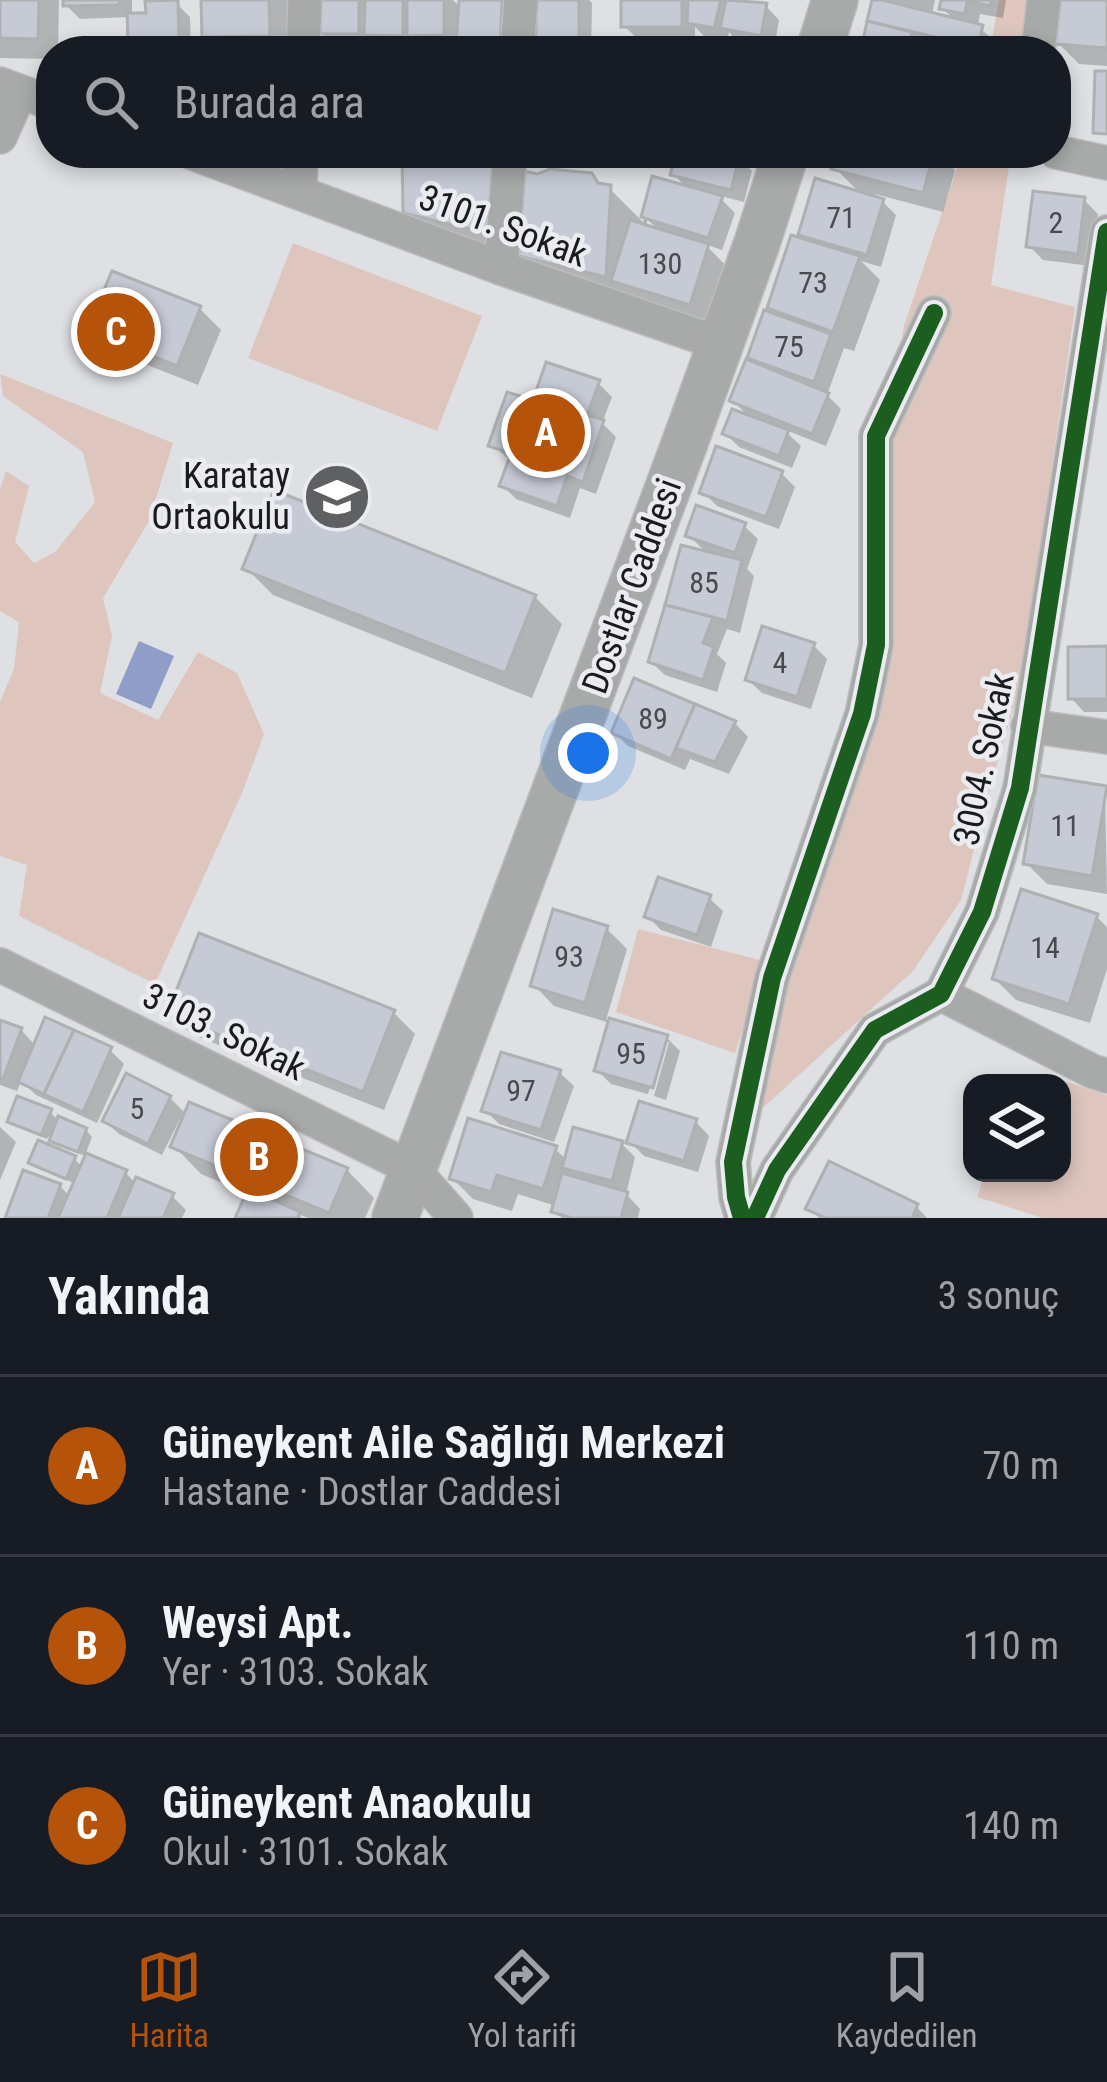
<!DOCTYPE html>
<html lang="tr">
<head>
<meta charset="utf-8">
<style>
	:root { --surface:#171b24; --page:#20242c; --text:#f1f3f6; --muted:#9ea1a6; --line:#363941; --accent:#b45309 }
	body { margin:0; font-family:"Roboto Condensed",sans-serif; background:var(--page); color:var(--text) }
	.controls { position:absolute; right:36px; bottom:36px; display:grid; overflow:hidden; border-radius:24px; box-shadow:0 6px 18px #0003 }
	.controls button { width:108px; height:108px; display:grid; place-items:center; padding:0; border:0; border-bottom:3px solid var(--line); background:var(--surface); color:var(--text); font:60px sans-serif }
	.you { position:absolute; left:588px; top:753px; width:42px; height:42px; margin:-30px; border:9px solid #fff; border-radius:50%; background:#1a73e8; box-shadow:0 0 0 18px #1a73e833 }
	.badge { display:grid; place-items:center; width:78px; height:78px; border-radius:50%; background:var(--accent); color:#fff; font-size:39px; font-weight:700 }
	.pin { position:absolute; translate:-50% -50%; border:6px solid #fff; box-shadow:0 3px 12px #0006 }
	.list { margin:0; padding:0; list-style:none }
	h2 { display:flex; justify-content:space-between; align-items:center; height:156px; margin:0; padding:0 48px; font-size:51px }
	h2 small { font-size:39px; font-weight:400; color:var(--muted) }
	.list li { display:grid; grid-template-columns:78px 1fr auto; gap:36px; align-items:center; box-sizing:border-box; height:180px; padding:0 48px; border-top:3px solid var(--line) }
	.list b { display:block; font-size:45px; white-space:nowrap }
	.list p { margin:0; font-size:39px; white-space:nowrap; color:var(--muted) }
	.list em { font-size:39px; font-style:normal; color:var(--muted) }
	.icon { flex:none; width:66px; height:66px; fill:none; stroke:currentColor; stroke-width:2; stroke-linecap:round; stroke-linejoin:round }
	.map { position:relative; flex:none; width:1107px; height:1218px; overflow:hidden }
	.search { position:absolute; background:var(--surface); box-shadow:0 6px 18px #0003; left:36px; right:36px; top:36px; height:132px; display:flex; align-items:center; gap:30px; box-sizing:border-box; padding:0 42px; border-radius:48px; color:var(--muted); font-size:45px }
	.sheet { height:696px; background:var(--surface) }
	nav { display:flex; justify-content:space-around; align-items:center; box-sizing:border-box; height:168px; border-top:3px solid var(--line); background:var(--surface); font-size:33px; color:var(--muted) }
	nav a { display:grid; justify-items:center; gap:6px }
	nav .on { color:var(--accent) }
	.map>svg:first-child { display:block }
</style>
</head>
<body>
<div class="map">
<svg width="1107" height="1218" viewBox="0 0 1107 1218">
	<rect width="100%" height="100%" fill="#dee0e3"/>
	<g fill="#dec6be">
		<polygon points="999,0 1034,0 1027,51 990,51"/>
		<polygon points="962,153 1011,153 991,285 1075,307 1020,686 988,794 961,900 913,971 754,1116 743,1120 867,736 893,642 889,429 904,326"/>
		<polygon points="293,243 482,316 437,431 248,358"/>
		<polygon points="0,374 173,443 149,521 103,598 112,636 100,693 158,720 198,652 237,673 264,734 242,793 155,984 19,916 27,865 0,856 0,702 14,669 19,622 0,611 0,489 6,471 29,486 15,542 34,563 55,552 95,502 83,452 3,396"/>
		<polygon points="638,929 764,961 735,1053 616,1012"/>
		<polygon points="1065,1081 1107,1095 1107,1218 1043,1218 977,1197 985,1173 1002,1173 1026,1183 1031,1173 1062,1173 1062,1090"/>
	</g>
	<polygon fill="#909dc9" points="139,641 174,656 151,709 116,694"/>
	<g fill="#0003" fill-rule="evenodd">
		<polygon points="0,0 59,0 58,51 51,51 51,59 0,58"/>
		<polygon points="66,0 132,0 132,16 149,16 176,3 190,17 191,51 140,51 130,41 130,17 80,19 66,5"/>
		<polygon points="204,0 289,0 290,51 220,51 205,36"/>
		<polygon points="322,0 453,0 461,8 462,0 514,0 513,51 468,51 457,40 457,48 443,48 443,51 426,51 415,40 415,48 381,48 371,38 371,47 335,46 321,32"/>
		<polygon points="539,0 589,0 592,3 591,51 548,51 539,42"/>
		<polygon points="625,0 737,0 766,6 779,20 774,48 737,41 729,32 727,41 704,36 695,27 695,39 638,39 624,26"/>
		<polygon points="875,0 935,0 932,15 956,21 942,8 944,0 1006,0 1003,18 980,14 978,27 996,42 993,51 956,51 918,42 927,51 864,51"/>
		<polygon points="1062,0 1107,0 1107,66 1079,64 1058,43"/>
		<polygon points="255,153 278,153 276,161"/>
		<polygon points="405,153 508,252 428,233 406,211"/>
		<path d="M 679,153 L 722,153 L 738,157 L 752,171 L 744,202 L 717,195 L 735,213 L 722,250 L 705,244 L 728,268 L 711,324 L 556,292 L 518,254 L 601,186 L 609,188 L 643,222 L 654,180 L 689,190 L 673,174 ZM 647,219 L 662,233 L 647,229 Z"/>
		<polygon points="839,153 938,153 955,170 943,212 875,194 896,215 881,267 861,261 880,280 854,351 844,348 827,395 841,409 826,446 783,429 801,446 792,468 739,447 726,434 751,419 732,400 766,314 783,320 770,307 812,245 802,234 862,195 835,168"/>
		<polygon points="1084,200 1098,214 1091,266 1043,260 1029,246"/>
		<polygon points="200,309 221,330 198,385 112,351 91,330"/>
		<polygon points="598,383 612,397 602,423 616,437 596,494 580,488 570,518 516,499 502,485 511,461 492,445 534,404"/>
		<polygon points="781,473 795,487 779,529 717,506 703,492"/>
		<polygon points="744,526 758,539 747,569 754,576 740,633 727,629 717,654 726,663 717,692 665,675 651,662 708,555 689,535"/>
		<polygon points="246,568 535,597 562,624 532,698 273,595"/>
		<polygon points="813,645 827,659 811,709 762,693 748,680"/>
		<polygon points="1107,649 1107,712 1084,712 1071,698"/>
		<polygon points="636,682 735,723 748,737 729,774 690,759 685,770 628,746 614,732"/>
		<polygon points="1105,789 1107,894 1047,884 1026,863"/>
		<polygon points="709,898 723,911 711,947 661,930 647,916"/>
		<polygon points="1096,916 1107,927 1107,969 1090,1023 1016,1000 995,979"/>
		<polygon points="606,928 627,949 606,1020 666,1037 680,1051 666,1100 654,1096 669,1042 663,1042 648,1094 611,1084 597,1070 610,1023 554,1006 534,985"/>
		<polygon points="170,1013 394,1013 415,1034 384,1110 191,1034"/>
		<polygon points="0,1023 21,1030 36,1046 110,1050 124,1064 97,1123 36,1095 21,1081 17,1091 0,1085"/>
		<polygon points="560,1073 574,1086 554,1142 499,1124 485,1110"/>
		<polygon points="170,1098 187,1115 347,1170 374,1198 365,1218 308,1218 298,1214 302,1218 238,1218 249,1194 201,1174 174,1146 185,1121 180,1119 162,1155 119,1134 105,1121"/>
		<polygon points="50,1112 57,1119 86,1130 92,1137 85,1155 126,1173 136,1184 172,1196 186,1210 182,1218 9,1218 60,1186 70,1197 76,1184 38,1168 32,1162 74,1159 83,1167 88,1157 59,1146 49,1136 47,1139 17,1127 11,1121"/>
		<polygon points="696,1122 709,1136 698,1172 644,1156 630,1142"/>
		<polygon points="0,1127 16,1142 0,1180"/>
		<polygon points="622,1144 635,1157 626,1194 640,1209 638,1218 562,1218 555,1211 556,1206 518,1194 512,1211 473,1199 452,1178 555,1149 567,1160"/>
		<polygon points="916,1206 927,1218 819,1218 809,1208"/>
	</g>
	<g fill="#c6cad5" stroke="#afb0b2" stroke-width="3">
		<polygon points="0,0 39,0 38,39 0,38"/>
		<polygon points="63,0 119,0 119,5 63,6"/>
		<polygon points="178,0 179,42 128,43 127,13 146,13 145,1"/>
		<polygon points="201,0 269,0 270,36 202,37"/>
		<polygon points="319,0 359,0 359,34 318,34"/>
		<polygon points="365,0 403,0 403,36 364,35"/>
		<polygon points="407,0 444,0 444,35 407,36"/>
		<polygon points="459,0 502,0 500,46 456,44"/>
		<polygon points="536,0 579,0 579,44 536,43"/>
		<rect x="621" y="0" width="61" height="27"/>
		<polygon points="688,0 721,0 714,28 687,23"/>
		<polygon points="726,0 767,3 761,36 720,28"/>
		<polygon points="872,0 882,0 983,25 978,47 867,21"/>
		<polygon points="941,0 991,0 990,6 967,1 965,14 939,9"/>
		<polygon points="1059,0 1107,0 1107,48 1055,44"/>
		<polygon points="867,21 912,32 908,51 886,51 862,46"/>
		<polygon points="1095,71 1107,71 1107,134 1093,133"/>
		<polygon points="402,153 494,153 488,233 403,213"/>
		<polygon points="676,153 740,154 731,190 670,175"/>
		<polygon points="835,153 934,153 923,193 831,169"/>
		<polygon points="550,169 592,173 598,183 611,185 606,277 514,255 525,171 537,174"/>
		<polygon points="652,176 723,196 708,238 641,217"/>
		<polygon points="815,178 884,199 867,255 798,235"/>
		<polygon points="1033,191 1085,197 1078,254 1026,247"/>
		<polygon points="630,220 709,244 690,305 611,281"/>
		<polygon points="791,235 860,256 833,332 767,308"/>
		<polygon points="112,271 201,306 177,366 87,330"/>
		<polygon points="764,310 831,334 814,382 747,358"/>
		<polygon points="746,359 829,393 812,434 729,401"/>
		<polygon points="546,362 600,380 587,415 604,420 583,482 567,476 557,506 499,486 511,453 488,446 507,392 533,400"/>
		<polygon points="732,409 789,430 779,456 722,434"/>
		<polygon points="716,446 783,471 766,517 699,493"/>
		<polygon points="274,490 536,595 505,673 242,569"/>
		<polygon points="696,505 746,523 735,553 685,536"/>
		<polygon points="681,545 742,560 727,621 665,605"/>
		<polygon points="665,605 713,617 703,643 714,647 703,680 648,662"/>
		<polygon points="762,626 815,643 797,697 745,680"/>
		<polygon points="1107,646 1107,699 1068,699 1068,647"/>
		<polygon points="634,678 695,704 671,759 611,733"/>
		<polygon points="695,704 736,721 715,762 676,748"/>
		<polygon points="1038,775 1107,786 1092,876 1023,864"/>
		<polygon points="658,877 711,895 697,935 644,917"/>
		<polygon points="1021,889 1098,914 1069,1004 992,979"/>
		<polygon points="553,909 608,926 585,1003 530,986"/>
		<polygon points="199,933 395,1010 363,1092 167,1014"/>
		<polygon points="45,1017 74,1030 44,1094 18,1082"/>
		<polygon points="609,1018 668,1035 653,1088 594,1071"/>
		<polygon points="0,1020 22,1028 3,1079 0,1078"/>
		<polygon points="74,1030 112,1047 83,1112 44,1094"/>
		<polygon points="501,1052 561,1070 541,1130 481,1111"/>
		<polygon points="126,1073 171,1096 148,1144 102,1121"/>
		<polygon points="17,1096 52,1109 41,1135 7,1122"/>
		<polygon points="639,1101 697,1119 684,1161 626,1143"/>
		<polygon points="189,1102 348,1168 329,1213 170,1147"/>
		<polygon points="58,1116 87,1128 78,1152 49,1141"/>
		<polygon points="468,1118 557,1146 543,1189 497,1175 491,1192 449,1179"/>
		<polygon points="573,1127 623,1141 612,1181 562,1168"/>
		<polygon points="38,1140 76,1156 66,1179 28,1163"/>
		<polygon points="86,1153 127,1170 107,1218 58,1218"/>
		<polygon points="829,1161 918,1204 912,1218 826,1218 805,1209"/>
		<polygon points="23,1170 61,1184 48,1218 5,1218"/>
		<polygon points="562,1173 628,1192 621,1218 572,1218 551,1212"/>
		<polygon points="136,1177 174,1193 163,1218 118,1218"/>
		<polygon points="248,1189 300,1212 298,1218 235,1218"/>
	</g>
	<g fill="none" stroke-linecap="round" stroke-linejoin="round">
		<defs>
			<g id="street">
				<polyline points="303,51 305,0"/>
				<polyline points="517,51 521,0"/>
				<polyline points="1038,51 1044,0"/>
				<polyline points="0,84 51,103"/>
				<polyline points="0,137 20,92"/>
				<polyline points="1056,152 1107,163"/>
				<polyline points="192,153 501,268 721,344"/>
				<polyline points="300,191 301,153"/>
				<polyline points="501,268 510,153"/>
				<polyline points="1028,726 1107,737"/>
				<polyline points="0,965 413,1169 456,1218"/>
				<polyline points="941,994 1092,1071 1107,1076"/>
				<polyline points="742,1218 736,1197 733,1162 772,978 862,714 876,645 876,436 934,313"/>
				<polyline points="755,1218 777,1170 875,1030 941,994 982,912 1020,788 1107,232"/>
			</g>
			<g id="secondary">
				<polyline points="819,51 835,0"/>
				<polyline points="395,1218 684,445 757,243 786,153"/>
			</g>
		</defs>
		<use href="#street" stroke="#bcbdbe" stroke-width="36"/>
		<use href="#secondary" stroke="#bcbdbe" stroke-width="48"/>
		<use href="#street" stroke="#a8a9a9" stroke-width="33"/>
		<use href="#secondary" stroke="#a8a9a9" stroke-width="45"/>
		<defs>
			<g id="cycleway">
				<polyline points="742,1218 736,1197 733,1162 772,978 862,714 876,645 876,436 934,313"/>
				<polyline points="755,1218 777,1170 875,1030 941,994 982,912 1020,788 1107,232"/>
			</g>
		</defs>
		<use href="#cycleway" stroke="#ebecf1" stroke-width="26"/>
		<use href="#cycleway" stroke="#1b5e20" stroke-width="18"/>
	</g>
	<defs>
		<symbol id="school-disc" viewBox="-11 -11 22 22"><circle r="9.5" fill="#5f6062" stroke="#ebecf1"/><path d="M0-5L7-2L0 1L-7-2ZM-4 1L0 2.5L4 1V4Q0 6-4 4Z" fill="#fff"/></symbol>
	</defs>
	<g fill-rule="evenodd">
		<use href="#school-disc" x="299" y="459" width="76" height="76"/>
	</g>
	<g text-anchor="middle" dominant-baseline="central" stroke-width="9" stroke-linejoin="round" paint-order="stroke">
		<g font-size="30" fill="#484a4d">
			<text x="841" y="217">71</text>
			<text x="1056" y="222">2</text>
			<text x="660" y="263">130</text>
			<text x="813" y="282">73</text>
			<text x="789" y="346">75</text>
			<text x="704" y="582">85</text>
			<text x="780" y="662">4</text>
			<text x="653" y="718">89</text>
			<text x="1065" y="825">11</text>
			<text x="1045" y="947">14</text>
			<text x="569" y="956">93</text>
			<text x="631" y="1053">95</text>
			<text x="521" y="1090">97</text>
			<text x="137" y="1108">5</text>
		</g>
		<g font-size="36" fill="#1a1b1c" stroke="#ebecf1">
			<text transform="translate(503 226) rotate(20)">3101. Sokak</text>
			<text transform="translate(632 586) rotate(-70)">Dostlar Caddesi</text>
			<text transform="translate(984 759) rotate(-78)">3004. Sokak</text>
			<text transform="translate(224 1032) rotate(26)">3103. Sokak</text>
		</g>
		<g font-size="36" fill="#1a1b1c" stroke="#ebecf1" text-anchor="end">
			<text x="290" y="476">Karatay<tspan x="290" dy="41">Ortaokulu</tspan></text>
		</g>
	</g>
</svg>
<div class="controls">
<button><svg class="icon" aria-label="layers" viewBox="0 0 24 24"><path d="M12 4l9 5-9 5-9-5zM3 14l9 5 9-5"/></svg></button>
</div>
<div class="you"></div>
<div class="pin badge" style="left:546px;top:433px">A</div>
<div class="pin badge" style="left:259px;top:1157px">B</div>
<div class="pin badge" style="left:116px;top:332px">C</div>
<div class="search"><svg class="icon" aria-label="search" viewBox="0 0 24 24"><circle cx="10" cy="10" r="6"/><path d="M15 15l6 6"/></svg>Burada ara</div>
</div>
<section class="sheet">
<h2>Yakında<small>3 sonuç</small></h2>
<ul class="list">
<li><span class="badge">A</span><div><b>Güneykent Aile Sağlığı Merkezi</b><p>Hastane · Dostlar Caddesi</p></div><em>70 m</em></li>
<li><span class="badge">B</span><div><b>Weysi Apt.</b><p>Yer · 3103. Sokak</p></div><em>110 m</em></li>
<li><span class="badge">C</span><div><b>Güneykent Anaokulu</b><p>Okul · 3101. Sokak</p></div><em>140 m</em></li>
</ul>
</section>
<nav>
<a class="on"><svg class="icon" aria-label="map" viewBox="0 0 24 24"><path d="M3 6l6-2 6 2 6-2v14l-6 2-6-2-6 2zM9 4v14M15 6v14"/></svg>Harita</a>
<a><svg class="icon" aria-label="directions" viewBox="0 0 24 24"><path d="M12 3l9 9-9 9-9-9zM9 14v-3h6M13 9l2 2-2 2"/></svg>Yol tarifi</a>
<a><svg class="icon" aria-label="saved" viewBox="0 0 24 24"><path d="M7 4h10v16l-5-4-5 4z"/></svg>Kaydedilen</a>
</nav>
</body>
</html>
